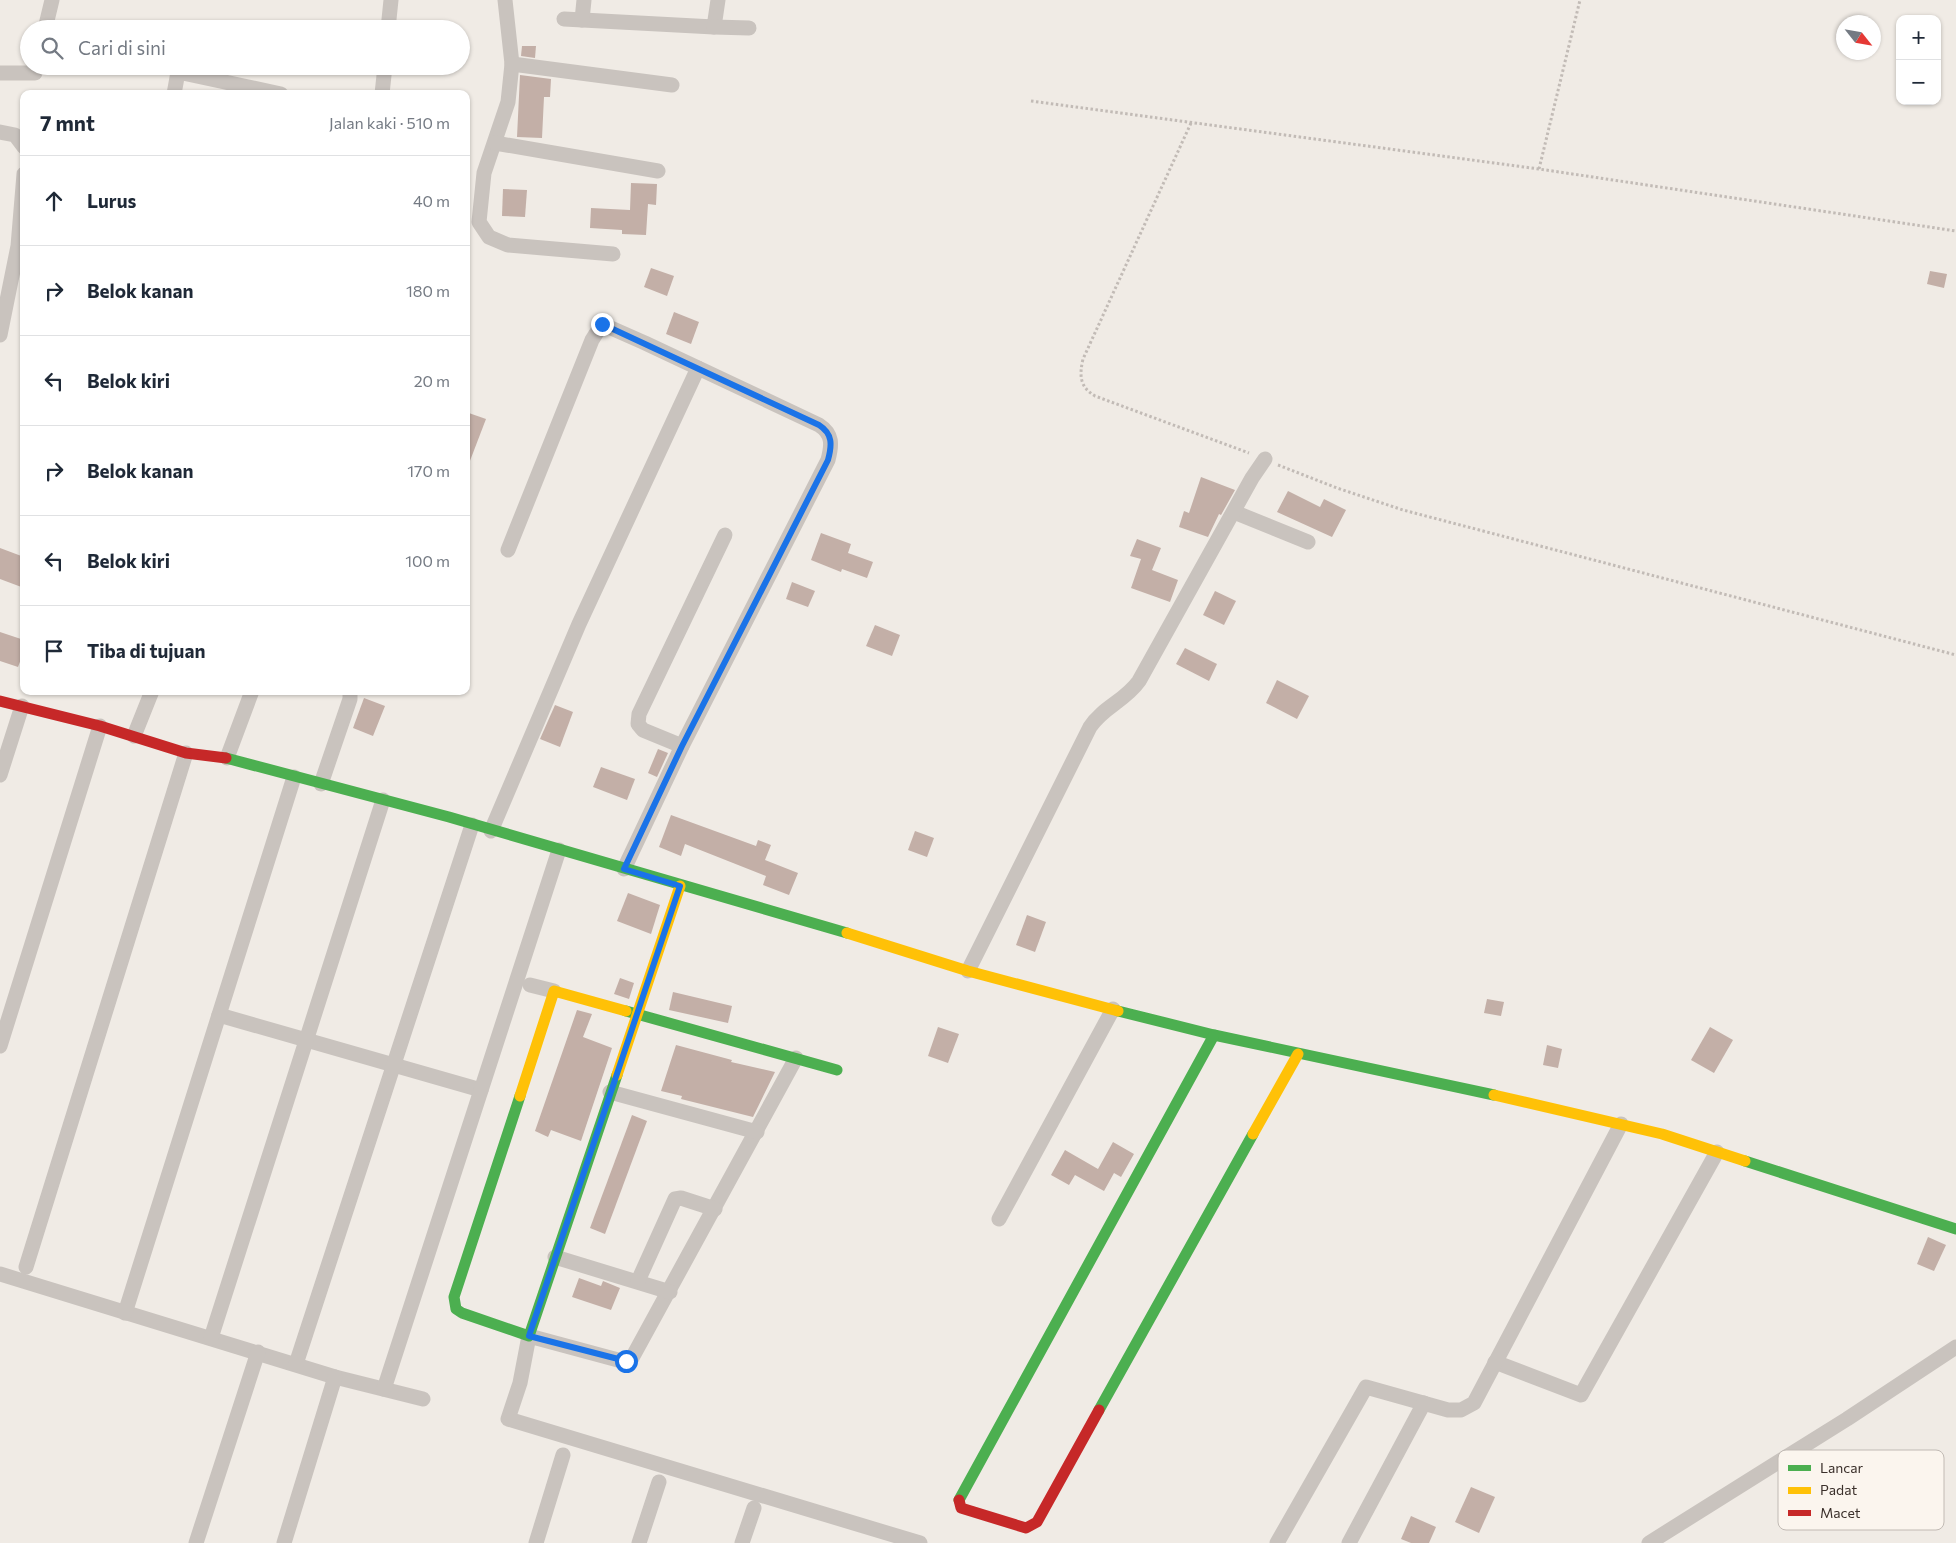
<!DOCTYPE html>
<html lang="id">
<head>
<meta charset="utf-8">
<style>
	:root { --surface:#fff; --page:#f6f6f7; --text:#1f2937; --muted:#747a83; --line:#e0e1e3 }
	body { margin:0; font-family:Commissioner,sans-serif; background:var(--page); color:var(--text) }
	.controls { position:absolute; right:15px; top:15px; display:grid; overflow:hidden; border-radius:10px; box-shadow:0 1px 4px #0004 }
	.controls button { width:45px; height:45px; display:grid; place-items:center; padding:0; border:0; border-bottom:1px solid var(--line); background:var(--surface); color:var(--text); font:25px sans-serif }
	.compass { position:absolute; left:1836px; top:15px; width:45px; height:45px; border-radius:50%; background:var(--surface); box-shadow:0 1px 4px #0004; rotate:121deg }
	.stop { position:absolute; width:15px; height:15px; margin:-11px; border:4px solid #1a73e8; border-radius:50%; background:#fff }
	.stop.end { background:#1a73e8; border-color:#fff; box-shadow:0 1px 5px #0008 }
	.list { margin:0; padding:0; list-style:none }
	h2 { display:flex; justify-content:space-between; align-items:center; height:65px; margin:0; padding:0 20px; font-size:21px }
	h2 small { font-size:16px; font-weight:400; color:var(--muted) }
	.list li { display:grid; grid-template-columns:32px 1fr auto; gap:15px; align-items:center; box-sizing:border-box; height:90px; padding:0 20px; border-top:1px solid var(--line) }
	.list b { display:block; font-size:19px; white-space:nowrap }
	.list em { font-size:16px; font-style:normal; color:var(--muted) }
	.icon { flex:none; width:28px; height:28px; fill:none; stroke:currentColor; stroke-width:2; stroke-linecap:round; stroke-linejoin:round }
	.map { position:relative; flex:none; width:1956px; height:1543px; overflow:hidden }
	.search { position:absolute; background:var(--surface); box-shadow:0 1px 4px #0004; left:20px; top:20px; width:450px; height:55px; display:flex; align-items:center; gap:12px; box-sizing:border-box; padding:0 18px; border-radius:28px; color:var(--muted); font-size:19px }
	.panel { position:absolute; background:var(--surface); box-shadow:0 1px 4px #0004; left:20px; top:90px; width:450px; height:605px; border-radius:10px }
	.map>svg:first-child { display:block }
</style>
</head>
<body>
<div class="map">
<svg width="1956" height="1543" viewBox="0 0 1956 1543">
	<rect width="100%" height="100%" fill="#f0ebe5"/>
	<g fill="#c3afa7">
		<polygon points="522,46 536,46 535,58 521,56"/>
		<polygon points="520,75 551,79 550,97 544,97 542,138 517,137"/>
		<polygon points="631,183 657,184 656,205 648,204 646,235 622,234 622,230 590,228 591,208 630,210"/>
		<polygon points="503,189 527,190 525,217 502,216"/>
		<polygon points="651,268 674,276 667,296 644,287"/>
		<polygon points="1930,271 1947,274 1944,288 1927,284"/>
		<polygon points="674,312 699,322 691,344 666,334"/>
		<polygon points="466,412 486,419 468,466 466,466"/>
		<polygon points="1201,477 1235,490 1221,515 1219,514 1208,537 1179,527 1184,511 1189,513"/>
		<polygon points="1288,491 1320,507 1324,499 1346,510 1332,537 1277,512"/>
		<polygon points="821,533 851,544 848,553 873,562 867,578 842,569 841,572 811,560"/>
		<polygon points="1137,539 1161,548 1152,570 1178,580 1170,602 1131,588 1141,559 1130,556"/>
		<polygon points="0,548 24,557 24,588 0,579"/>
		<polygon points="792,582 815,591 808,607 786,599"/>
		<polygon points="1215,591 1236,601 1224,625 1203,615"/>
		<polygon points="875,625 900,635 892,656 866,646"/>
		<polygon points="0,632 24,640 24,651 18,667 0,661"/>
		<polygon points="1185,648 1217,664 1209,681 1176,664"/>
		<polygon points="1277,680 1309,696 1297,719 1266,703"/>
		<polygon points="364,698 385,706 373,736 353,728"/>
		<polygon points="555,705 573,712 560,747 540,739"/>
		<polygon points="658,749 668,753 657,777 648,773"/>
		<polygon points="601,767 635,779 627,800 593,787"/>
		<polygon points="671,815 756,846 758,840 771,845 765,860 798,873 789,895 763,885 766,876 685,844 681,856 659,847"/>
		<polygon points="915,831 934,838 927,857 908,850"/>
		<polygon points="628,893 660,905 651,934 617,921"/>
		<polygon points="1027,915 1046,922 1035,952 1016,945"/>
		<polygon points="620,978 634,983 629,999 614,994"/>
		<polygon points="673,992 732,1006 728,1023 669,1010"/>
		<polygon points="1487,999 1504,1002 1501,1016 1484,1013"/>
		<polygon points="577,1010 592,1014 583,1037 612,1048 581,1141 551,1130 548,1137 535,1131"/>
		<polygon points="938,1027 959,1034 948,1063 928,1056"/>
		<polygon points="1710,1027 1733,1040 1714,1073 1691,1060"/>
		<polygon points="676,1045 732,1060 731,1062 775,1072 753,1117 681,1099 682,1096 661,1091"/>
		<polygon points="1547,1045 1562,1049 1558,1068 1543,1065"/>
		<polygon points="632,1115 647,1121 605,1234 590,1228"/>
		<polygon points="1113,1142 1134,1154 1121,1177 1114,1173 1104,1191 1075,1175 1069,1185 1051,1175 1065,1150 1098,1169"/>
		<polygon points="1928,1237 1946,1245 1934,1271 1917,1264"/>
		<polygon points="579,1278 601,1286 603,1281 620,1288 611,1310 572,1297"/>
		<polygon points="1471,1487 1495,1497 1479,1533 1455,1522"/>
		<polygon points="1411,1516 1436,1527 1429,1543 1411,1543 1401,1539"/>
	</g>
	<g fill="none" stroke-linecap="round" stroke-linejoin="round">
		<g stroke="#c2bbb6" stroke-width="3" stroke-dasharray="2.5 2.5" stroke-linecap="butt">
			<polyline points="1031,101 1539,169 1956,231"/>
			<path d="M 1191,123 L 1083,359 C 1079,376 1080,387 1095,396 L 1249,453"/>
			<polyline points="1539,169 1580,0"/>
			<polyline points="1278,465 1337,488 1403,510 1956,655"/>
		</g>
		<g stroke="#c9c3be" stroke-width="15">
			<polyline points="505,0 512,64 508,102 484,173 479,222 489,237 508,245 613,254"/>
			<polyline points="564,19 714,27 718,0"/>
			<polyline points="582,20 584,0"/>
			<polyline points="714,27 749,28"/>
			<polyline points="45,29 52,0"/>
			<polyline points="388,29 391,0"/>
			<polyline points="512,64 672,85"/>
			<polyline points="0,73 35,73 37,66"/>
			<polyline points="174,94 178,72 281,94"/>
			<polyline points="382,94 385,66"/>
			<polyline points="0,132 15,135 24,147"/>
			<polyline points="495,143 658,171"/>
			<polyline points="0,335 18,246 24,174"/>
			<polyline points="1234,512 1308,542"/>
			<path d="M 508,550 L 592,340 L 602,324 L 645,343 L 819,425 C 833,434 832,445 828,460 L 682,746 L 624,869"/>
			<polyline points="134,736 152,691"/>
			<polyline points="682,746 643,730 638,724 639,714 725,535"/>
			<polyline points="227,758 252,691"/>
			<polyline points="0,775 22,706"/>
			<polyline points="321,784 350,699 350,691"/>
			<polyline points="491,831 579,624 698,368"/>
			<path d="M 968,971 L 1090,727 C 1103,707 1125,701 1139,681 L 1252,478 L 1265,459"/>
			<polyline points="530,985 554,991"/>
			<polyline points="219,1015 481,1090"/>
			<polyline points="0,1046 100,726"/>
			<polyline points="796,1058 632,1358 626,1361 618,1360 529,1336 520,1383 508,1419 920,1543"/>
			<polyline points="610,1092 757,1132"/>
			<polyline points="999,1219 1113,1009"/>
			<polyline points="555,1257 670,1292"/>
			<polyline points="26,1267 186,753"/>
			<polyline points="0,1274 335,1377 423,1399"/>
			<polyline points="638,1281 675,1199 681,1198 715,1209"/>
			<polyline points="125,1313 294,777"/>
			<polyline points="211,1338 383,800"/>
			<polyline points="1495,1362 1581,1395 1717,1152"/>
			<polyline points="296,1364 472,825"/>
			<polyline points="384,1389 559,850"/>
			<polyline points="196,1543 258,1352"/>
			<polyline points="284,1543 335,1377"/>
			<polyline points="536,1543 563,1455"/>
			<polyline points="639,1543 659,1482"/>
			<polyline points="742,1543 754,1508"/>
			<polyline points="1277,1543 1366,1387 1448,1410 1461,1410 1474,1403 1621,1124"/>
			<polyline points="1349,1543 1424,1403"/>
			<polyline points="1649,1543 1847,1419 1956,1347"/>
		</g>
		<g stroke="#4caf50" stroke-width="11">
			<polyline points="226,758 449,817 847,933"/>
			<polyline points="626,1011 837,1070"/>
			<polyline points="1118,1011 1214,1035 1494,1095"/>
			<polyline points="520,1096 454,1297 456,1309 462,1313 529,1336 617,1075"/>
			<polyline points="1745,1161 1956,1229"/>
			<polyline points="1099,1410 1253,1134"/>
			<polyline points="959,1500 1214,1035"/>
		</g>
		<g stroke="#ffc107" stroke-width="11">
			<polyline points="847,933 968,971 1118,1011"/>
			<polyline points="617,1075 680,886"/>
			<polyline points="1494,1095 1662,1134 1745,1161"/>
			<polyline points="520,1096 554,991 626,1011"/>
			<polyline points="1253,1134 1298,1054"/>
		</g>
		<g stroke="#c62828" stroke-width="11">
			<polyline points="0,701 100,726 186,753 226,758"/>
			<polyline points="959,1500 961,1508 1026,1528 1037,1522 1099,1410"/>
		</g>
	</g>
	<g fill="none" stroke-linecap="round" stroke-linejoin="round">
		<path stroke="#1a73e8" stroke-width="6" d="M 602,324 L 819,425 C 833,434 832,445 828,460 L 682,746 L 624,869 L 680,886 L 529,1336 L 626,1361"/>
	</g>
	<rect x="1778" y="1450" width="166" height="80" rx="8" fill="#fbf5ee" stroke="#c1bab4" stroke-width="1"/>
	<rect x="1788" y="1465" width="23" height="6" fill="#4caf50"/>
	<rect x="1788" y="1487" width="23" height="7" fill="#ffc107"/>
	<rect x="1788" y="1510" width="23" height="6" fill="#c62828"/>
	<g font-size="14" fill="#3b302b">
		<text x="1820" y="1473">Lancar</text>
		<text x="1820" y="1495">Padat</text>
		<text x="1820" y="1518">Macet</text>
	</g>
</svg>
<div class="controls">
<button>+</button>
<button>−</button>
</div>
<svg class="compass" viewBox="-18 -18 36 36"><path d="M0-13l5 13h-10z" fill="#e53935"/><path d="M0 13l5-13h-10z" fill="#747a83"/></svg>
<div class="stop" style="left:626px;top:1361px"></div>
<div class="stop end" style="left:602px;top:324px"></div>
<div class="search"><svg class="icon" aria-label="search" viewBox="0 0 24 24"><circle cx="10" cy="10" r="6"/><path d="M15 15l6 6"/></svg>Cari di sini</div>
<section class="panel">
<h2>7 mnt<small>Jalan kaki · 510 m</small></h2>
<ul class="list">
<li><svg class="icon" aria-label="ahead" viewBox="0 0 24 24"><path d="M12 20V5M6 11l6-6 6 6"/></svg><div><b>Lurus</b></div><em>40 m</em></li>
<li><svg class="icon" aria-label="right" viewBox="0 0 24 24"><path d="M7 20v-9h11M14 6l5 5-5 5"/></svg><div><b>Belok kanan</b></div><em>180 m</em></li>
<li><svg class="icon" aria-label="left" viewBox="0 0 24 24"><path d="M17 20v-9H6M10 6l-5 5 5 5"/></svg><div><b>Belok kiri</b></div><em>20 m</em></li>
<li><svg class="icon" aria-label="right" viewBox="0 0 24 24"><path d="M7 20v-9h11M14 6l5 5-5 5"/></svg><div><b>Belok kanan</b></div><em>170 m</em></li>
<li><svg class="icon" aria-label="left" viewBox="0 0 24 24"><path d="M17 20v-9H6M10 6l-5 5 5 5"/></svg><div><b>Belok kiri</b></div><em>100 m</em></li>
<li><svg class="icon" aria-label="arrive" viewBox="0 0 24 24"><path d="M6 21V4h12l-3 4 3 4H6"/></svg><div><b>Tiba di tujuan</b></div></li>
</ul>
</section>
</div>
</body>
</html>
